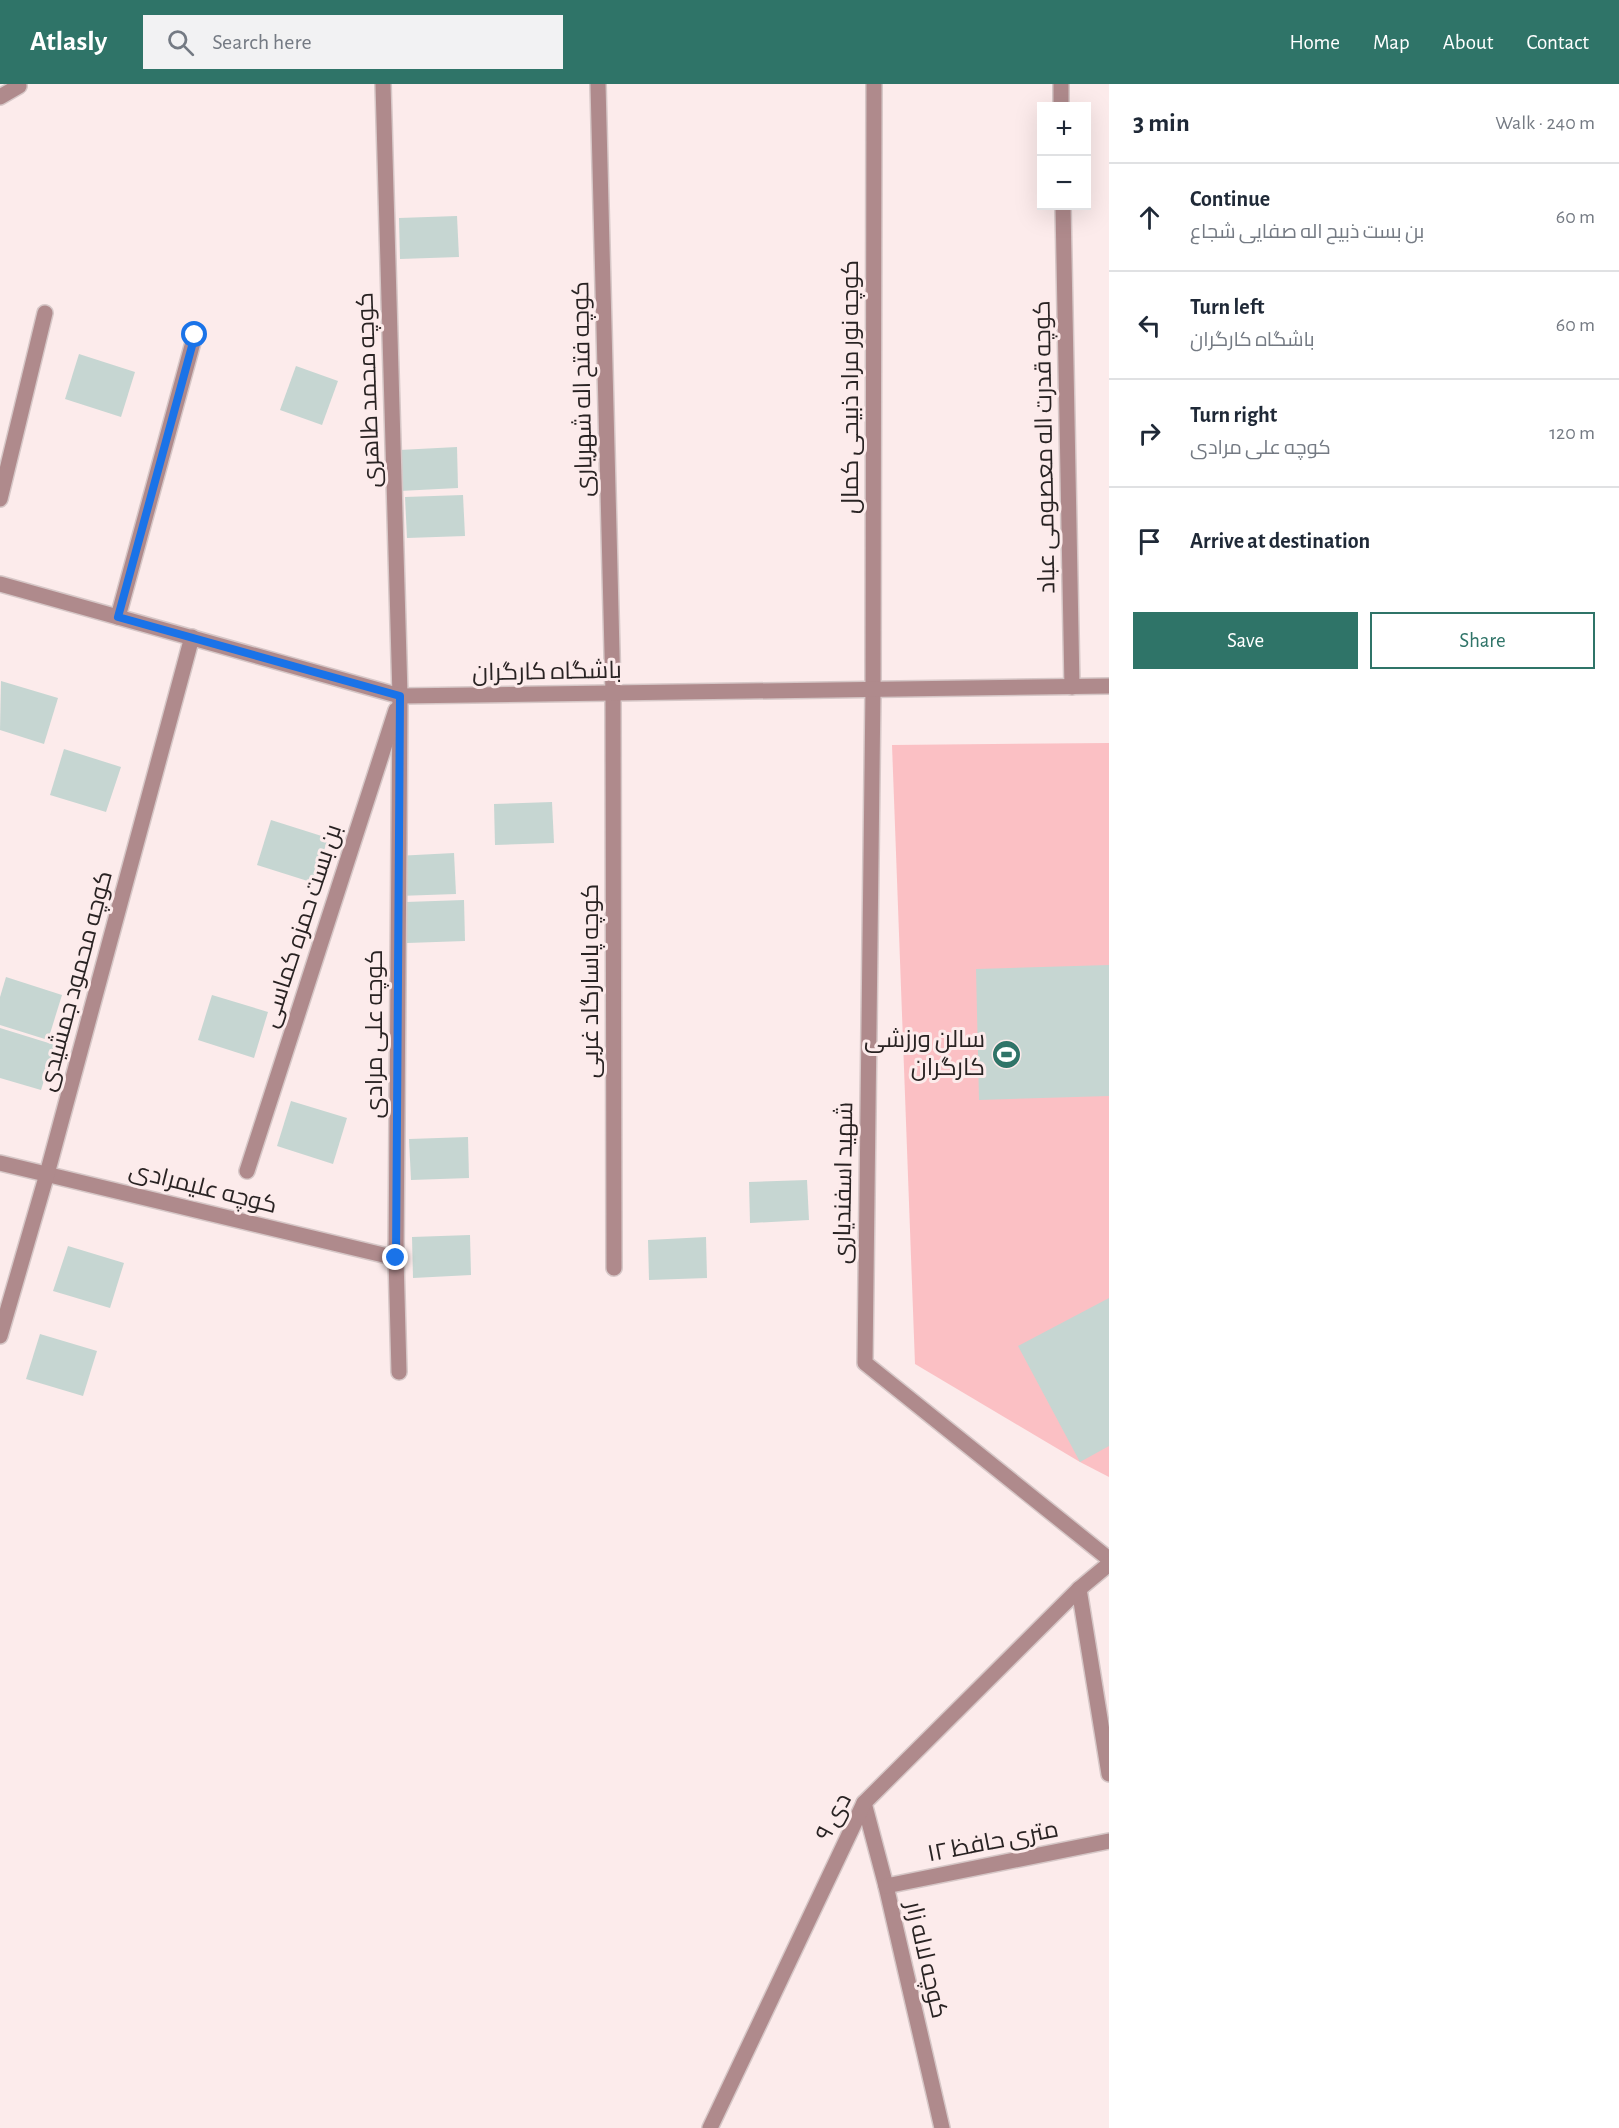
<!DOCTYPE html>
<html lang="en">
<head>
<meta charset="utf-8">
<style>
	:root { --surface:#fff; --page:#f2f2f3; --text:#1f2937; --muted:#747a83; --line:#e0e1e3; --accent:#2f7468 }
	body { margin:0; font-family:"Alegreya Sans",Cairo,sans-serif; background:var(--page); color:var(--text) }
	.controls { position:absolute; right:18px; top:18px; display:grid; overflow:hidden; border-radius:0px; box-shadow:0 6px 24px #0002 }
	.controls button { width:54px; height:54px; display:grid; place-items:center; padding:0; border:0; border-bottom:2px solid var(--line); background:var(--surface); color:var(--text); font:30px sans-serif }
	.stop { position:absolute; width:18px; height:18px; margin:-14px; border:4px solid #1a73e8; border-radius:50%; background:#fff }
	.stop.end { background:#1a73e8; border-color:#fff; box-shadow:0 2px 6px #0008 }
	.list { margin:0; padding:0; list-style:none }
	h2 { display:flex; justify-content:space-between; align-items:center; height:78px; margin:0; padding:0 24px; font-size:26px }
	h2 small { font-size:20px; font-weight:400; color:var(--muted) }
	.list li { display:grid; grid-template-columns:39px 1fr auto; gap:18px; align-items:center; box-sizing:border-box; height:108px; padding:0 24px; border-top:2px solid var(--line) }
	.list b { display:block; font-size:22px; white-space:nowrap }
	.list p { margin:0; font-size:20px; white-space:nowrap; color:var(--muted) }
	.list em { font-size:20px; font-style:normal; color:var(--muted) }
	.actions { display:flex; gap:12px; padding:18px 24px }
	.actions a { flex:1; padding:14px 0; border:2px solid var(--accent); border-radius:0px; text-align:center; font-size:21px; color:var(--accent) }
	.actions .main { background:var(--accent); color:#fff }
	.icon { flex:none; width:33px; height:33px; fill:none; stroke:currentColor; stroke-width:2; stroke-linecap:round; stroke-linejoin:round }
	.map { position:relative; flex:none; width:1109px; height:2044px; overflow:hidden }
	header { display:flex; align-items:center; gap:36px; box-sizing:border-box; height:84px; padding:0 30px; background:var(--accent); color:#fff }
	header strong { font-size:28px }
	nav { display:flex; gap:33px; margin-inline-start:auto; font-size:21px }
	.search { width:420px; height:54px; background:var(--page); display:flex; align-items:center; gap:15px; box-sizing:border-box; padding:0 21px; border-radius:0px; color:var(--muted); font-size:22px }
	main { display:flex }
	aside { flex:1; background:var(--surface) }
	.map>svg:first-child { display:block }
</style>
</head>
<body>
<header>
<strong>Atlasly</strong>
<div class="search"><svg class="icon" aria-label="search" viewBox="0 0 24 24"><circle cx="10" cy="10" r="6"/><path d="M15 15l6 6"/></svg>Search here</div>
<nav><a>Home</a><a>Map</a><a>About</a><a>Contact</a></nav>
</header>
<main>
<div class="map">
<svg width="1109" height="2044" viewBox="0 0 1109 2044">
	<rect width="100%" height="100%" fill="#fcebeb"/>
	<polygon fill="#fbc0c4" points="1109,659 1109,1393 1080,1378 915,1280 892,661"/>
	<g fill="#c6d6d2">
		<polygon points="457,132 459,173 400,175 399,134"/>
		<polygon points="79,270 135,288 121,333 65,315"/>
		<polygon points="296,282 338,297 322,341 280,326"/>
		<polygon points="457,363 458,404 400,407 399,366"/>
		<polygon points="463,411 465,452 407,454 405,413"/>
		<polygon points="1,597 58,614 44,660 0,646"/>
		<polygon points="64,665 121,683 106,728 50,711"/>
		<polygon points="552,718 554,759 495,761 494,720"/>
		<polygon points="271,736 328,754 314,799 257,781"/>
		<polygon points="454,769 456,810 398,812 396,772"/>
		<polygon points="464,816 465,857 407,859 406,818"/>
		<polygon points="1109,881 1109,1012 979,1016 976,885"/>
		<polygon points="6,893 62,911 48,956 0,941 0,913"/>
		<polygon points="212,911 268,928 254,974 198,956"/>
		<polygon points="0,944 55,961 41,1006 0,994"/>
		<polygon points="291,1017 347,1034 333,1080 277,1062"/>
		<polygon points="468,1053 469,1094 411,1096 409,1055"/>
		<polygon points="807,1096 809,1136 750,1139 749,1098"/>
		<polygon points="470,1151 471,1191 413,1194 412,1153"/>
		<polygon points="706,1153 707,1194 649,1196 648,1156"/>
		<polygon points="68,1162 124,1179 110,1224 53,1207"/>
		<polygon points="1109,1214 1109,1362 1080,1378 1018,1262"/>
		<polygon points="40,1250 97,1267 83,1312 26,1295"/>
	</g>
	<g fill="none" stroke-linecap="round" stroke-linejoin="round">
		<defs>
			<g id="minor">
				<polyline points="383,0 400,612 396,1174 399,1288"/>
				<polyline points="598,0 613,609 614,1184"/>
				<polyline points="874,0 873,606 865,1279 1109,1475"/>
				<polyline points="1061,0 1061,22"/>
				<polyline points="0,13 19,2"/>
				<polyline points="1063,122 1072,603"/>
				<polyline points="0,415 45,229"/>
				<polyline points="0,500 400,612 1109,602"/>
				<polyline points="118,533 195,251"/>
				<polyline points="0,1079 396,1174"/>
				<polyline points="247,1087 396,626"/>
				<polyline points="0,1252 47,1090 192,553"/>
				<polyline points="1079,1505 1109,1690"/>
				<polyline points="864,1719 886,1802 942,2044"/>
				<polyline points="886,1802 1109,1757"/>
			</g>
			<polyline id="tertiary" points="710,2044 864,1719 1079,1505 1109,1480"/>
		</defs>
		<use href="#minor" stroke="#d6c7c7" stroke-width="18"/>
		<use href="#tertiary" stroke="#d6c7c7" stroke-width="18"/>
		<use href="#minor" stroke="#af8a8c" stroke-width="15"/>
		<use href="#tertiary" stroke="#af8a8c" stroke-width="15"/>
	</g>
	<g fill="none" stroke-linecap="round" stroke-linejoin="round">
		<polyline stroke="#1a73e8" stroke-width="8" points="195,251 118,533 400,612 396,1174"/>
	</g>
	<defs>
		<symbol id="stadium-disc" viewBox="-11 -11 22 22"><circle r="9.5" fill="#2f7468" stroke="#fcebeb"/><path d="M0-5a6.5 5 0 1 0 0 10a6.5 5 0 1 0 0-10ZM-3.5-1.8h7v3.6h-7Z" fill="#fff"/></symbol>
	</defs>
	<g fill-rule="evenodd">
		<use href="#stadium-disc" x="990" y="954" width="33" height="33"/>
	</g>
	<g text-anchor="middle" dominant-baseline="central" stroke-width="6" stroke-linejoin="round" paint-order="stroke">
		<g font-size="24" fill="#292323" stroke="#fcebeb">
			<text transform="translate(851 303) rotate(-90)">کوچه نور مراد ذبیحی کمال</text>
			<text transform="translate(583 305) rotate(-91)">کوچه فتح اله شهریاری</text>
			<text transform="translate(369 306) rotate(-92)">کوچه محمد طاهری</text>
			<text transform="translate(1045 363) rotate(-91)">کوچه قدرت اله معصومی عباد</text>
			<text transform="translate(547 588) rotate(-1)">باشگاه کارگران</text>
			<text transform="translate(302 842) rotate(-72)">بن بست حمزه کماسی</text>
			<text transform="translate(76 897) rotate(-75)">کوچه محمود جمشیدی</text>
			<text transform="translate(591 897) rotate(-90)">کوچه پاسارگاد غربی</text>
			<text transform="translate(375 950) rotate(-90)">کوچه علی مرادی</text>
			<text transform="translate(844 1099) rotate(-89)">شهید اسفندیاری</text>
			<text transform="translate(203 1104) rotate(14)">کوچه علیمرادی</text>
			<text transform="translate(834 1733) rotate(-62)">۹ دی</text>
			<text transform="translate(993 1758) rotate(-11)">۱۲ متری حافظ</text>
			<text transform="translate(926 1876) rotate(77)">کوچه لاله زار</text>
		</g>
		<g font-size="24" fill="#292323" stroke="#fcebeb" text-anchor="end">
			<text x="985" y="956">سالن ورزشی<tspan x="985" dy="28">کارگران</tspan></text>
		</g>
	</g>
</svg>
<div class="controls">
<button>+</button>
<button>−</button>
</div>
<div class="stop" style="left:195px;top:251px"></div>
<div class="stop end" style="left:396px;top:1174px"></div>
</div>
<aside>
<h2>3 min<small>Walk · 240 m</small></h2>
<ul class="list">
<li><svg class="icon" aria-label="ahead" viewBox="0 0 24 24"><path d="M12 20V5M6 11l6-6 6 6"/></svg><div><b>Continue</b><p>بن بست ذبیح اله صفایی شجاع</p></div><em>60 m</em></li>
<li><svg class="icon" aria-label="left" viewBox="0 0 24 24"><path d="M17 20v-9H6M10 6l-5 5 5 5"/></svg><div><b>Turn left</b><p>باشگاه کارگران</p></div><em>60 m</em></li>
<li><svg class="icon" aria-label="right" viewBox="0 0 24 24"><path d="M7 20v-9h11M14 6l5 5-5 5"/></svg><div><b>Turn right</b><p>کوچه علی مرادی</p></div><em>120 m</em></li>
<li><svg class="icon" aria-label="arrive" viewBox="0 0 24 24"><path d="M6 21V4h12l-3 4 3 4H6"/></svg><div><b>Arrive at destination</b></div></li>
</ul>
<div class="actions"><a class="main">Save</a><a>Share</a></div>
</aside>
</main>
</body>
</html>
